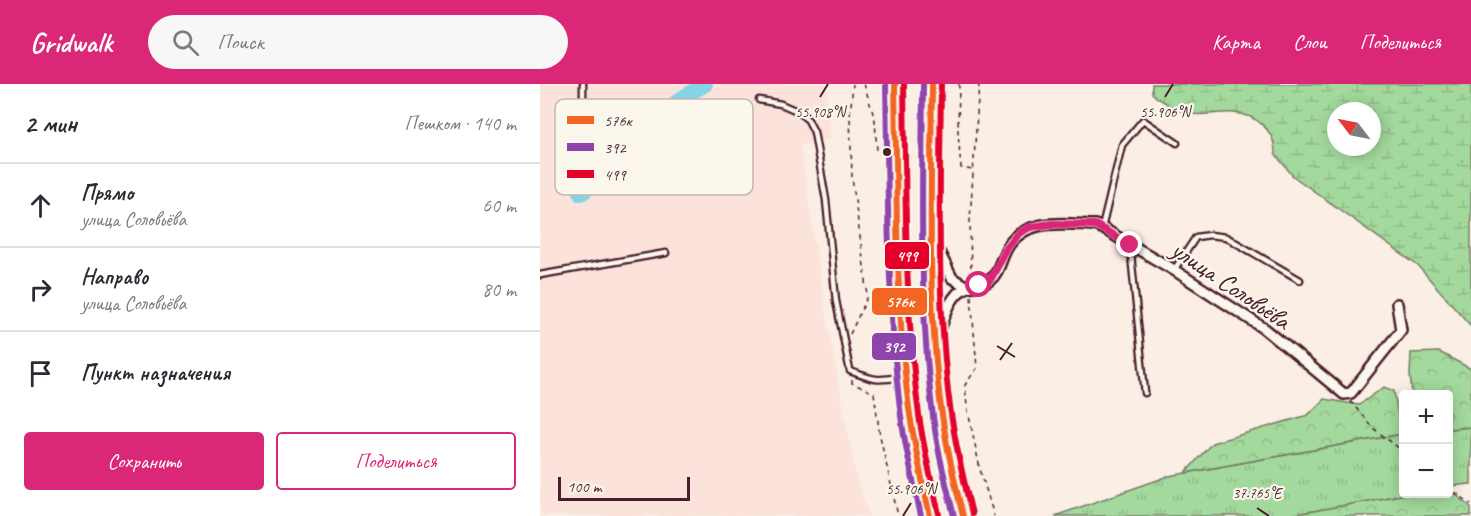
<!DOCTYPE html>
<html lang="ru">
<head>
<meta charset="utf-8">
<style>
	:root { --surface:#fff; --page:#f7f7f7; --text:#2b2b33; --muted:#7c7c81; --line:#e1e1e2; --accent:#db2777 }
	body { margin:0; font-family:Caveat,sans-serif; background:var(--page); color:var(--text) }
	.controls { position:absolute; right:18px; bottom:18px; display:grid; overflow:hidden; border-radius:6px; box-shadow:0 3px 15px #0003 }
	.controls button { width:54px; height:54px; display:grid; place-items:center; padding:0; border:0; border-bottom:2px solid var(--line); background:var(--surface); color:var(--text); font:30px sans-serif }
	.compass { position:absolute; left:787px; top:18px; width:54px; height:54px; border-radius:50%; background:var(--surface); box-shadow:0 3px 15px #0003; rotate:302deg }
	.scale { position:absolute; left:18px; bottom:15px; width:132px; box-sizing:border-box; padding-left:6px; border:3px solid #4a1f2b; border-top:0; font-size:16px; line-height:21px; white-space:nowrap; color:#4a1f2b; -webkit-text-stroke:4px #fbf7ec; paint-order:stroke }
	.stop { position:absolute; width:18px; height:18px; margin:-14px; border:4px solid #db2777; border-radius:50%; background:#fff }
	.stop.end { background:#db2777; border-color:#fff; box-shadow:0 2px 6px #0008 }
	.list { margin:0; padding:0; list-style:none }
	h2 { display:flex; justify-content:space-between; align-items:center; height:78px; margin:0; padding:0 24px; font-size:26px }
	h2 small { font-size:20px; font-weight:400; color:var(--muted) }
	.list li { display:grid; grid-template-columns:39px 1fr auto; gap:18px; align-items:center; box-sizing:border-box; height:84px; padding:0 24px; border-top:2px solid var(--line) }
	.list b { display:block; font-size:22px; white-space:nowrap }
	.list p { margin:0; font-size:20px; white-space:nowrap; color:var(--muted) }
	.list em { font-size:20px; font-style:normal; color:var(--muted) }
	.actions { display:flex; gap:12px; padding:18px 24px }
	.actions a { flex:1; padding:14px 0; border:2px solid var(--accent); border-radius:6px; text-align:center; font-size:21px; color:var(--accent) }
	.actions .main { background:var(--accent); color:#fff }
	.icon { flex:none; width:33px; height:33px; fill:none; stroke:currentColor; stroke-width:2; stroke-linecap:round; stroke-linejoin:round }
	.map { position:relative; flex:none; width:931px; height:432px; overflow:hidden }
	header { display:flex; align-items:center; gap:36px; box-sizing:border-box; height:84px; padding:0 30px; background:var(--accent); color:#fff }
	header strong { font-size:28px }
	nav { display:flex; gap:33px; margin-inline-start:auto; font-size:21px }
	.search { width:420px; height:54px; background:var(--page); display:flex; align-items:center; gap:15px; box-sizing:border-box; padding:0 21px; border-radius:33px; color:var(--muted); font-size:22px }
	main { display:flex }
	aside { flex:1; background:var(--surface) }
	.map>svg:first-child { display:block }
</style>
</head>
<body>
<header>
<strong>Gridwalk</strong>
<div class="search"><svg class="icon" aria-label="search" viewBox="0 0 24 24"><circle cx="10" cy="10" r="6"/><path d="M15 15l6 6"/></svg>Поиск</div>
<nav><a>Карта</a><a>Слои</a><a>Поделиться</a></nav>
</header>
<main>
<aside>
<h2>2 мин<small>Пешком · 140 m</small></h2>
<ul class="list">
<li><svg class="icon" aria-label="ahead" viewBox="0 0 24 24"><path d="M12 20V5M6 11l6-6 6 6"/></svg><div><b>Прямо</b><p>улица Соловьёва</p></div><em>60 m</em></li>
<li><svg class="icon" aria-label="right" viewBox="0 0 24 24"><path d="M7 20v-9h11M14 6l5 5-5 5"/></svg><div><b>Направо</b><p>улица Соловьёва</p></div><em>80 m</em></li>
<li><svg class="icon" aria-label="arrive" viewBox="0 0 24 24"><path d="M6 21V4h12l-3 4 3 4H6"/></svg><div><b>Пункт назначения</b></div></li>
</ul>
<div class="actions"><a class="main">Сохранить</a><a>Поделиться</a></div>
</aside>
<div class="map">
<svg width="931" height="432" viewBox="0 0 931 432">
	<defs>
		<pattern id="grass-tufts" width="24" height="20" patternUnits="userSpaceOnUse" patternTransform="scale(1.5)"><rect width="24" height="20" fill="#a3d99c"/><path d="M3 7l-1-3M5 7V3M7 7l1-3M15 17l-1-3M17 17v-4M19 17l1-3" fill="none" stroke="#8eba87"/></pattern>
		<pattern id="forest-crowns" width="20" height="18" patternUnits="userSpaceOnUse" patternTransform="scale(1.5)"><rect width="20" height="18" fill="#a3d99c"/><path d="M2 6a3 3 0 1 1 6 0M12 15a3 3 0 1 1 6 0" fill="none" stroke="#8eba87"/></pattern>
		<pattern id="wetland-marsh" width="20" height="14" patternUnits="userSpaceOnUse" patternTransform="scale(1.5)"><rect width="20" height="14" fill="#a3d99c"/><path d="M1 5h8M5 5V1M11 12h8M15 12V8" fill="none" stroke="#8eba87"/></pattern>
	</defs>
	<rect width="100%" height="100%" fill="#fbeee4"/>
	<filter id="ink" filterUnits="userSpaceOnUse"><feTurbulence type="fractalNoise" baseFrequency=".0167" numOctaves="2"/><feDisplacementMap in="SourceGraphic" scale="12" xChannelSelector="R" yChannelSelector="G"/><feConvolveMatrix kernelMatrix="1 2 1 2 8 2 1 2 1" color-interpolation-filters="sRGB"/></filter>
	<g filter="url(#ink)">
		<polygon fill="#fbe3db" points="0,0 286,0 291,55 260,61 288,242 317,397 330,432 0,432"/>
		<g fill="url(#grass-tufts)" stroke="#767c64" stroke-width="1.5">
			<polygon points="931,343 931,400 909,402 909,345"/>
			<polygon points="863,350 864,410 866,410 746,432 515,432 629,392"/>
		</g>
		<g fill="url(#forest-crowns)" stroke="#767c64" stroke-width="1.5">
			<polygon points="899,268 931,285 931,343 909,345 908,310 872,310 870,291 871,269"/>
			<polygon points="844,303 854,307 861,350 645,389 672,359 768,331 784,315 819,321"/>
			<polygon points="909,405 931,423 931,432 746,432 866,410 908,410"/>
		</g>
		<path fill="url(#wetland-marsh)" stroke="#767c64" stroke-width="1.5" fill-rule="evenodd" d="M 612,0 L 931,0 L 931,242 L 878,182 L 753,92 L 735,70 C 736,46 715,30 693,29 C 679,28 663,32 650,30 C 639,28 625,19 616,13 L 612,9 ZM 796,27 L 832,27 L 832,63 L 796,63 Z"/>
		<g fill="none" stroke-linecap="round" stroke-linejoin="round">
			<polyline stroke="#86d3e5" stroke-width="16" points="41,109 53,100 78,66 141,15 165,0"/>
			<defs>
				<g id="service">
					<polyline points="43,0 43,13"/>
					<path d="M 219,16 L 241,20 L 257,27 L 268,36 L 274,48 L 286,116 L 296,217 L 310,287 C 334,296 336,297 361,293"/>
					<polyline points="562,144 582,61 603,36 637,59"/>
					<polyline points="590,161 605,309"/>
					<polyline points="634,186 656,153 670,151 686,153 760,196"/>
					<polyline points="0,191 126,169"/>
				</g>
				<g id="minor">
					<polyline points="394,158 412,194 427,203"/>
					<path d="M 398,253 C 403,237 410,208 428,203 C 435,201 443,202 450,196 C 459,189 461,174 467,164 C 485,133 523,140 555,141 L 562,144 L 634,186 L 725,245 L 804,310 L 811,309 L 861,246 L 857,220"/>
				</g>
				<g id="trunk">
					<path d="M 355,0 C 358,145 352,291 390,432"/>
					<path d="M 392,0 C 391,145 383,291 423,432"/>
				</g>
			</defs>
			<use href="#service" stroke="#4a1f2b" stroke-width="9"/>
			<use href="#minor" stroke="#4a1f2b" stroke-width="14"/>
			<use href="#trunk" stroke="#4a1f2b" stroke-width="20"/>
			<g stroke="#4a1f2b" stroke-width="1.5" stroke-dasharray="4.5 4.5" stroke-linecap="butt">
				<polyline points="324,0 335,36 337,68"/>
				<polyline points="419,0 418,48 421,84 433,86"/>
				<polyline points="431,193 430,136 439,0"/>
				<polyline points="431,212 437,284 425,301 427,322 440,385 454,432"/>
				<polyline points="310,250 328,212 312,93 310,32 313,0"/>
				<polyline points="312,296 312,299 334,309 340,352 358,432"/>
				<polyline points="810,317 833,344 864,368"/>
				<polyline points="908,403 931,420"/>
			</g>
			<use href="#service" stroke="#fbf7ec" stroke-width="4.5"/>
			<use href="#minor" stroke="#fbf7ec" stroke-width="9"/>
			<use href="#trunk" stroke="#fbde96" stroke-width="15"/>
			<defs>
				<g id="bus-1">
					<path d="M 355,0 C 357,108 355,217 369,324 C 374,361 382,396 390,432"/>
					<path d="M 392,0 C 391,108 387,217 401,324 C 406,361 414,396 423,432"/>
				</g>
				<g id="bus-2">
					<path d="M 346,0 C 348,108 347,217 360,324 C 364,361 373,396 381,432"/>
					<path d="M 383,0 C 382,108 379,217 392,324 C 396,361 405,396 414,432"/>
				</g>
				<g id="bus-3">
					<path d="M 364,0 C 366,108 364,216 378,323 C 382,359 391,394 399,430"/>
					<path d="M 401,0 C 400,108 396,216 410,323 C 415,359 423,394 432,430"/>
				</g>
			</defs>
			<use href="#bus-1" stroke="#fbf7ec" stroke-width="10"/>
			<use href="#bus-2" stroke="#fbf7ec" stroke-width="10"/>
			<use href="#bus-3" stroke="#fbf7ec" stroke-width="10"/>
			<use href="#bus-1" stroke="#f26522" stroke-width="6"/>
			<use href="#bus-2" stroke="#8e44ad" stroke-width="6"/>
			<use href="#bus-3" stroke="#e4002b" stroke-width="6"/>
		</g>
	</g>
	<g fill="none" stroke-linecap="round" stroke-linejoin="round" filter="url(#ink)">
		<polyline stroke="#db2777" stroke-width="8" points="439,201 450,196 467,164 479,149 490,143 512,140 555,141 590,161"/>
	</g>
	<path fill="none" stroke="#4a1f2b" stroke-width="2" d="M 280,13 L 288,0M 625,13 L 633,0M 457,262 L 475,273M 460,276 L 472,259M 717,424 L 729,432M 363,432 L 371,419"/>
	<circle fill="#4a1f2b" stroke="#fbf7ec" stroke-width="2" cx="347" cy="68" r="5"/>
	<g text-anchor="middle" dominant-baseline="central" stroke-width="4.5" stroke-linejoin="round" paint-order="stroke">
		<g font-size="26" fill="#4a1f2b" stroke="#fbf7ec">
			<text transform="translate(691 201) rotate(34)">улица Соловьёва</text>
		</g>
	</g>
	<rect x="15" y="15" width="198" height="96" rx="9" fill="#fbf7ec" stroke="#c6b6b2" stroke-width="1.5"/>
	<rect x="27" y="32" width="27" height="8" fill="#f26522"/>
	<rect x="27" y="59" width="27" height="8" fill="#8e44ad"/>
	<rect x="27" y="86" width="27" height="8" fill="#e4002b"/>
	<g font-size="16" fill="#4a1f2b">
		<text x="64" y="42">576к</text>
		<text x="64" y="69">392</text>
		<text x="64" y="96">499</text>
	</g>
	<g font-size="15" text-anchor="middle" fill="#4a1f2b" stroke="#fbf7ec" stroke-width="4.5" stroke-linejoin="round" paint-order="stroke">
		<text x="280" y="33">55.908°N</text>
		<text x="625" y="33">55.906°N</text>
		<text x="371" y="410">55.906°N</text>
		<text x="717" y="414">37.765°E</text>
	</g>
	<g stroke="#fbf7ec" stroke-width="2">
		<rect x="344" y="157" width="46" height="29" rx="6" fill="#e4002b"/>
		<rect x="331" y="203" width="57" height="29" rx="6" fill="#f26522"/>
		<rect x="331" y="248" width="46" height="29" rx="6" fill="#8e44ad"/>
	</g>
	<g font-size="16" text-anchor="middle" font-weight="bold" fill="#fff">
		<text x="367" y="177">499</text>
		<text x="360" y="223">576к</text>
		<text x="354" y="268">392</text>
	</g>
</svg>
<div class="controls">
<button>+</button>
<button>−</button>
</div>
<svg class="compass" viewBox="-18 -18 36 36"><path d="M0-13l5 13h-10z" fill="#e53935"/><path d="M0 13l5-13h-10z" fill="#7c7c81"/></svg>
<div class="scale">100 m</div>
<div class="stop" style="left:439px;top:201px"></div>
<div class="stop end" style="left:590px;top:161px"></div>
</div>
</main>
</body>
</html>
